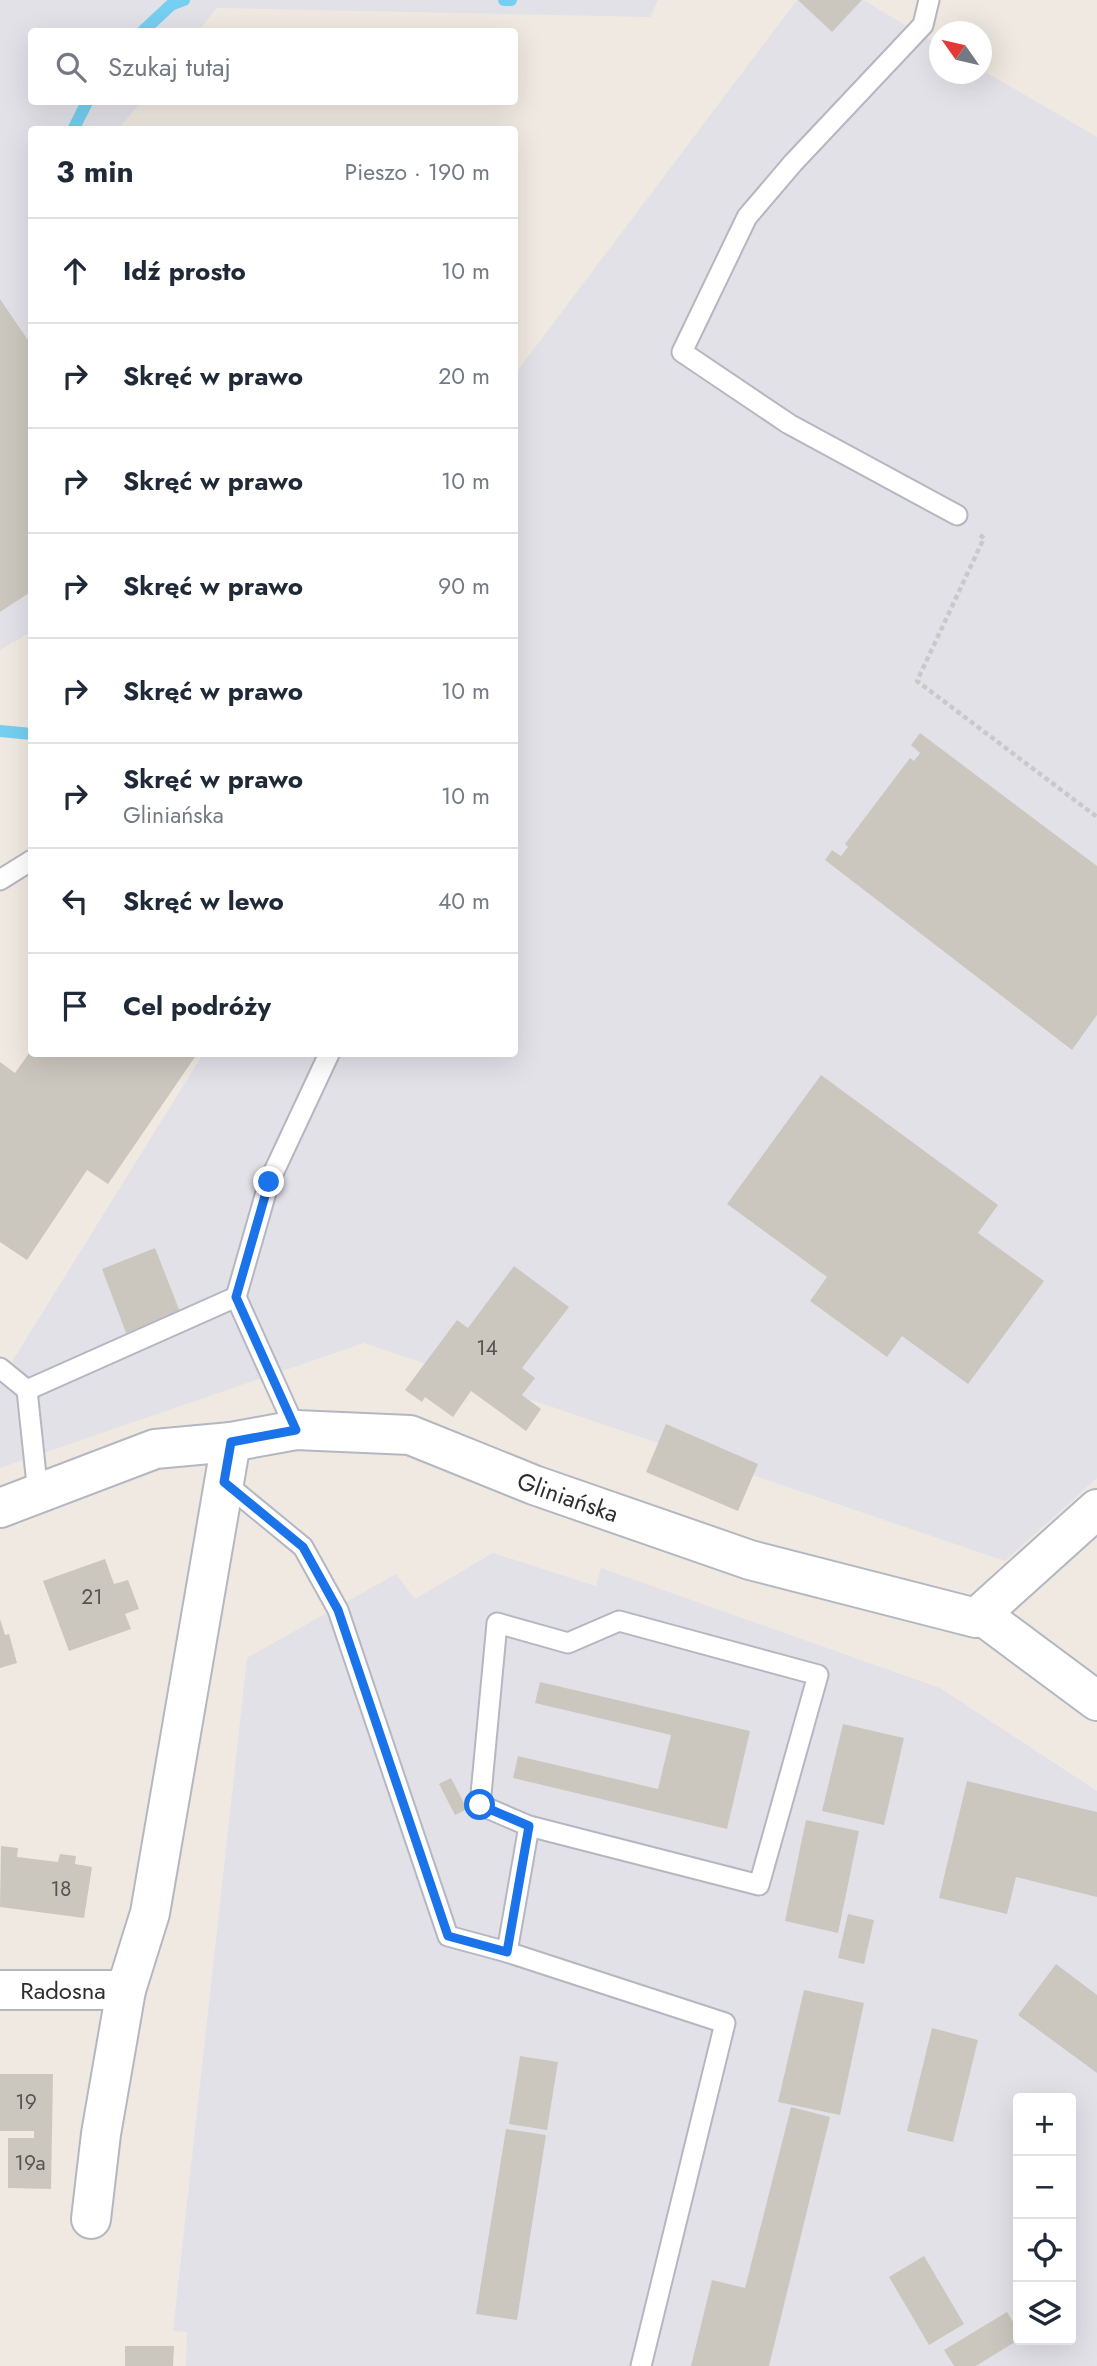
<!DOCTYPE html>
<html lang="pl">
<head>
<meta charset="utf-8">
<style>
	:root { --surface:#fff; --page:#f6f6f7; --text:#1f2937; --muted:#747a83; --line:#e0e1e3 }
	body { margin:0; font-family:Jost,sans-serif; background:var(--page); color:var(--text) }
	.controls { position:absolute; right:21px; bottom:21px; display:grid; overflow:hidden; border-radius:7px; box-shadow:0 7px 28px #0002 }
	.controls button { width:63px; height:63px; display:grid; place-items:center; padding:0; border:0; border-bottom:2px solid var(--line); background:var(--surface); color:var(--text); font:35px sans-serif }
	.compass { position:absolute; left:929px; top:21px; width:63px; height:63px; border-radius:50%; background:var(--surface); box-shadow:0 7px 28px #0002; rotate:304deg }
	.stop { position:absolute; width:21px; height:21px; margin:-16px; border:5px solid #1a73e8; border-radius:50%; background:#fff }
	.stop.end { background:#1a73e8; border-color:#fff; box-shadow:0 2px 7px #0008 }
	.list { margin:0; padding:0; list-style:none }
	h2 { display:flex; justify-content:space-between; align-items:center; height:91px; margin:0; padding:0 28px; font-size:30px }
	h2 small { font-size:23px; font-weight:400; color:var(--muted) }
	.list li { display:grid; grid-template-columns:46px 1fr auto; gap:21px; align-items:center; box-sizing:border-box; height:105px; padding:0 28px; border-top:2px solid var(--line) }
	.list b { display:block; font-size:26px; white-space:nowrap }
	.list p { margin:0; font-size:23px; white-space:nowrap; color:var(--muted) }
	.list em { font-size:23px; font-style:normal; color:var(--muted) }
	.icon { flex:none; width:38px; height:38px; fill:none; stroke:currentColor; stroke-width:2; stroke-linecap:round; stroke-linejoin:round }
	.map { position:relative; flex:none; width:1097px; height:2366px; overflow:hidden }
	.search { position:absolute; background:var(--surface); box-shadow:0 7px 28px #0002; left:28px; top:28px; width:490px; height:77px; display:flex; align-items:center; gap:18px; box-sizing:border-box; padding:0 24px; border-radius:7px; color:var(--muted); font-size:26px }
	.panel { position:absolute; background:var(--surface); box-shadow:0 7px 28px #0002; left:28px; top:126px; width:490px; height:931px; border-radius:7px }
	.map>svg:first-child { display:block }
</style>
</head>
<body>
<div class="map">
<svg width="1097" height="2366" viewBox="0 0 1097 2366">
	<rect width="100%" height="100%" fill="#efe9e1"/>
	<g fill="#e3e1e8" fill-rule="evenodd">
		<polygon points="0,0 658,0 650,17 217,8 198,31 32,32 32,102 141,102 118,129 32,130 32,236 27,241 32,248 31,632 0,650"/>
		<polygon points="797,0 863,0 939,45 940,74 982,74 982,70 1097,137 1097,1478 1005,1561 364,1343 0,1468 0,1381 203,1054 514,1054 515,374"/>
		<path d="M 493,1553 L 596,1586 L 601,1568 L 940,1688 L 1097,1791 L 1097,2366 L 186,2366 L 187,2332 L 173,2331 L 247,1658 L 396,1574 L 415,1599 ZM 1018,2098 L 1071,2098 L 1071,2340 L 1018,2340 Z"/>
	</g>
	<g fill="none" stroke-linecap="round" stroke-linejoin="round">
		<g stroke="#75cff0" stroke-width="12">
			<polyline points="504,0 511,0"/>
			<polyline points="142,32 171,5 184,0"/>
			<polyline points="73,130 87,102"/>
			<polyline points="0,731 32,734"/>
		</g>
	</g>
	<g fill="#cbc7bf">
		<polygon points="798,0 862,0 832,32"/>
		<polygon points="0,299 32,346 32,591 0,612"/>
		<polygon points="920,733 1097,866 1097,1015 1072,1050 825,860 832,850 841,856 848,847 845,844 910,758 914,761 920,753 911,745"/>
		<polygon points="32,1049 32,1054 197,1054 108,1184 87,1170 27,1260 0,1242 0,1062 15,1073"/>
		<polygon points="821,1075 998,1205 978,1233 1044,1281 968,1384 902,1336 887,1357 810,1301 827,1277 727,1204"/>
		<polygon points="155,1248 180,1312 126,1333 102,1269"/>
		<polygon points="514,1266 569,1307 522,1368 535,1378 522,1395 541,1409 526,1431 471,1391 453,1417 425,1397 422,1402 405,1390 457,1320 468,1328"/>
		<polygon points="666,1424 758,1464 738,1511 646,1472"/>
		<polygon points="105,1559 114,1584 128,1580 139,1609 125,1614 131,1629 69,1651 43,1581"/>
		<polygon points="0,1619 5,1635 9,1634 17,1663 0,1668"/>
		<polygon points="540,1682 750,1731 727,1829 513,1778 518,1756 658,1789 671,1735 535,1703"/>
		<polygon points="843,1724 904,1738 884,1825 822,1811"/>
		<polygon points="451,1778 467,1809 455,1815 439,1784"/>
		<polygon points="967,1781 1097,1812 1097,1897 1016,1877 1007,1914 939,1898"/>
		<polygon points="806,1820 859,1831 838,1933 785,1921"/>
		<polygon points="1,1846 18,1848 17,1857 58,1862 60,1854 76,1856 75,1864 92,1867 84,1918 0,1907"/>
		<polygon points="848,1914 874,1920 864,1964 838,1958"/>
		<polygon points="1056,1964 1097,1995 1097,2073 1018,2015"/>
		<polygon points="804,1990 864,2003 840,2115 778,2102"/>
		<polygon points="932,2028 978,2040 953,2142 907,2131"/>
		<polygon points="520,2056 558,2062 547,2130 509,2124"/>
		<polygon points="0,2074 53,2074 51,2189 8,2188 8,2138 34,2138 34,2131 0,2131"/>
		<polygon points="791,2107 830,2117 769,2366 691,2366 712,2280 745,2288"/>
		<polygon points="506,2129 546,2135 517,2320 476,2314"/>
		<polygon points="924,2256 964,2324 929,2345 889,2277"/>
		<polygon points="1007,2312 1018,2330 1018,2340 976,2366 954,2366 944,2350"/>
		<polygon points="125,2346 174,2346 173,2366 125,2366"/>
	</g>
	<g fill="none" stroke-linecap="round" stroke-linejoin="round">
		<defs>
			<g id="lane">
				<polyline points="929,0 923,25 793,163 747,217 682,352 789,424 957,515"/>
				<polyline points="0,880 32,860"/>
				<polyline points="0,1368 27,1390 38,1494"/>
				<polyline points="27,1390 236,1297"/>
				<polyline points="296,1430 236,1297 269,1182 329,1054"/>
				<polyline points="224,1482 303,1547 338,1610 448,1936 507,1952 529,1826 759,1885 818,1675 619,1621 568,1643 497,1623 480,1805 529,1826"/>
				<polyline points="507,1952 725,2023 641,2366"/>
			</g>
			<g id="street">
				<path id="s1" d="M 0,1508 L 155,1449 L 231,1442 L 296,1430 L 410,1435 L 534,1485 L 750,1560 L 976,1618 L 1097,1509"/>
				<polyline points="980,1614 1097,1701"/>
				<path id="s2" d="M 0,1990 L 126,1990"/>
				<polyline points="91,2219 101,2134 126,1990 150,1913 231,1442"/>
			</g>
		</defs>
		<use href="#lane" stroke="#b4b7c1" stroke-width="23"/>
		<use href="#street" stroke="#b4b7c1" stroke-width="42"/>
		<polyline stroke="#c9c9c9" stroke-width="4.5" stroke-dasharray="5 3.5" stroke-linecap="butt" points="980,535 984,538 917,681 1097,817"/>
		<use href="#lane" stroke="#fff" stroke-width="19"/>
		<use href="#street" stroke="#fff" stroke-width="38"/>
	</g>
	<g fill="none" stroke-linecap="round" stroke-linejoin="round">
		<polyline stroke="#1a73e8" stroke-width="9" points="269,1182 236,1297 296,1430 231,1442 224,1482 303,1547 338,1610 448,1936 507,1952 529,1826 480,1805"/>
	</g>
	<g text-anchor="middle" dominant-baseline="central" stroke-width="6" stroke-linejoin="round" paint-order="stroke">
		<g font-size="21" fill="#555452">
			<text x="487" y="1348">14</text>
			<text x="92" y="1597">21</text>
			<text x="61" y="1889">18</text>
			<text x="26" y="2102">19</text>
			<text x="30" y="2163">19a</text>
		</g>
		<g font-size="24" fill="#2e2e2e" stroke="#fff">
			<text stroke="none"><textPath href="#s1" startOffset="592">Gliniańska</textPath></text>
			<text stroke="none"><textPath href="#s2" startOffset="63">Radosna</textPath></text>
		</g>
	</g>
</svg>
<div class="controls">
<button>+</button>
<button>−</button>
<button><svg class="icon" aria-label="locate" viewBox="0 0 24 24"><circle cx="12" cy="12" r="6"/><path d="M12 2v4M12 18v4M2 12h4M18 12h4"/></svg></button>
<button><svg class="icon" aria-label="layers" viewBox="0 0 24 24"><path d="M12 4l9 5-9 5-9-5zM3 14l9 5 9-5"/></svg></button>
</div>
<svg class="compass" viewBox="-18 -18 36 36"><path d="M0-13l5 13h-10z" fill="#e53935"/><path d="M0 13l5-13h-10z" fill="#747a83"/></svg>
<div class="stop" style="left:480px;top:1805px"></div>
<div class="stop end" style="left:269px;top:1182px"></div>
<div class="search"><svg class="icon" aria-label="search" viewBox="0 0 24 24"><circle cx="10" cy="10" r="6"/><path d="M15 15l6 6"/></svg>Szukaj tutaj</div>
<section class="panel">
<h2>3 min<small>Pieszo · 190 m</small></h2>
<ul class="list">
<li><svg class="icon" aria-label="ahead" viewBox="0 0 24 24"><path d="M12 20V5M6 11l6-6 6 6"/></svg><div><b>Idź prosto</b></div><em>10 m</em></li>
<li><svg class="icon" aria-label="right" viewBox="0 0 24 24"><path d="M7 20v-9h11M14 6l5 5-5 5"/></svg><div><b>Skręć w prawo</b></div><em>20 m</em></li>
<li><svg class="icon" aria-label="right" viewBox="0 0 24 24"><path d="M7 20v-9h11M14 6l5 5-5 5"/></svg><div><b>Skręć w prawo</b></div><em>10 m</em></li>
<li><svg class="icon" aria-label="right" viewBox="0 0 24 24"><path d="M7 20v-9h11M14 6l5 5-5 5"/></svg><div><b>Skręć w prawo</b></div><em>90 m</em></li>
<li><svg class="icon" aria-label="right" viewBox="0 0 24 24"><path d="M7 20v-9h11M14 6l5 5-5 5"/></svg><div><b>Skręć w prawo</b></div><em>10 m</em></li>
<li><svg class="icon" aria-label="right" viewBox="0 0 24 24"><path d="M7 20v-9h11M14 6l5 5-5 5"/></svg><div><b>Skręć w prawo</b><p>Gliniańska</p></div><em>10 m</em></li>
<li><svg class="icon" aria-label="left" viewBox="0 0 24 24"><path d="M17 20v-9H6M10 6l-5 5 5 5"/></svg><div><b>Skręć w lewo</b></div><em>40 m</em></li>
<li><svg class="icon" aria-label="arrive" viewBox="0 0 24 24"><path d="M6 21V4h12l-3 4 3 4H6"/></svg><div><b>Cel podróży</b></div></li>
</ul>
</section>
</div>
</body>
</html>
